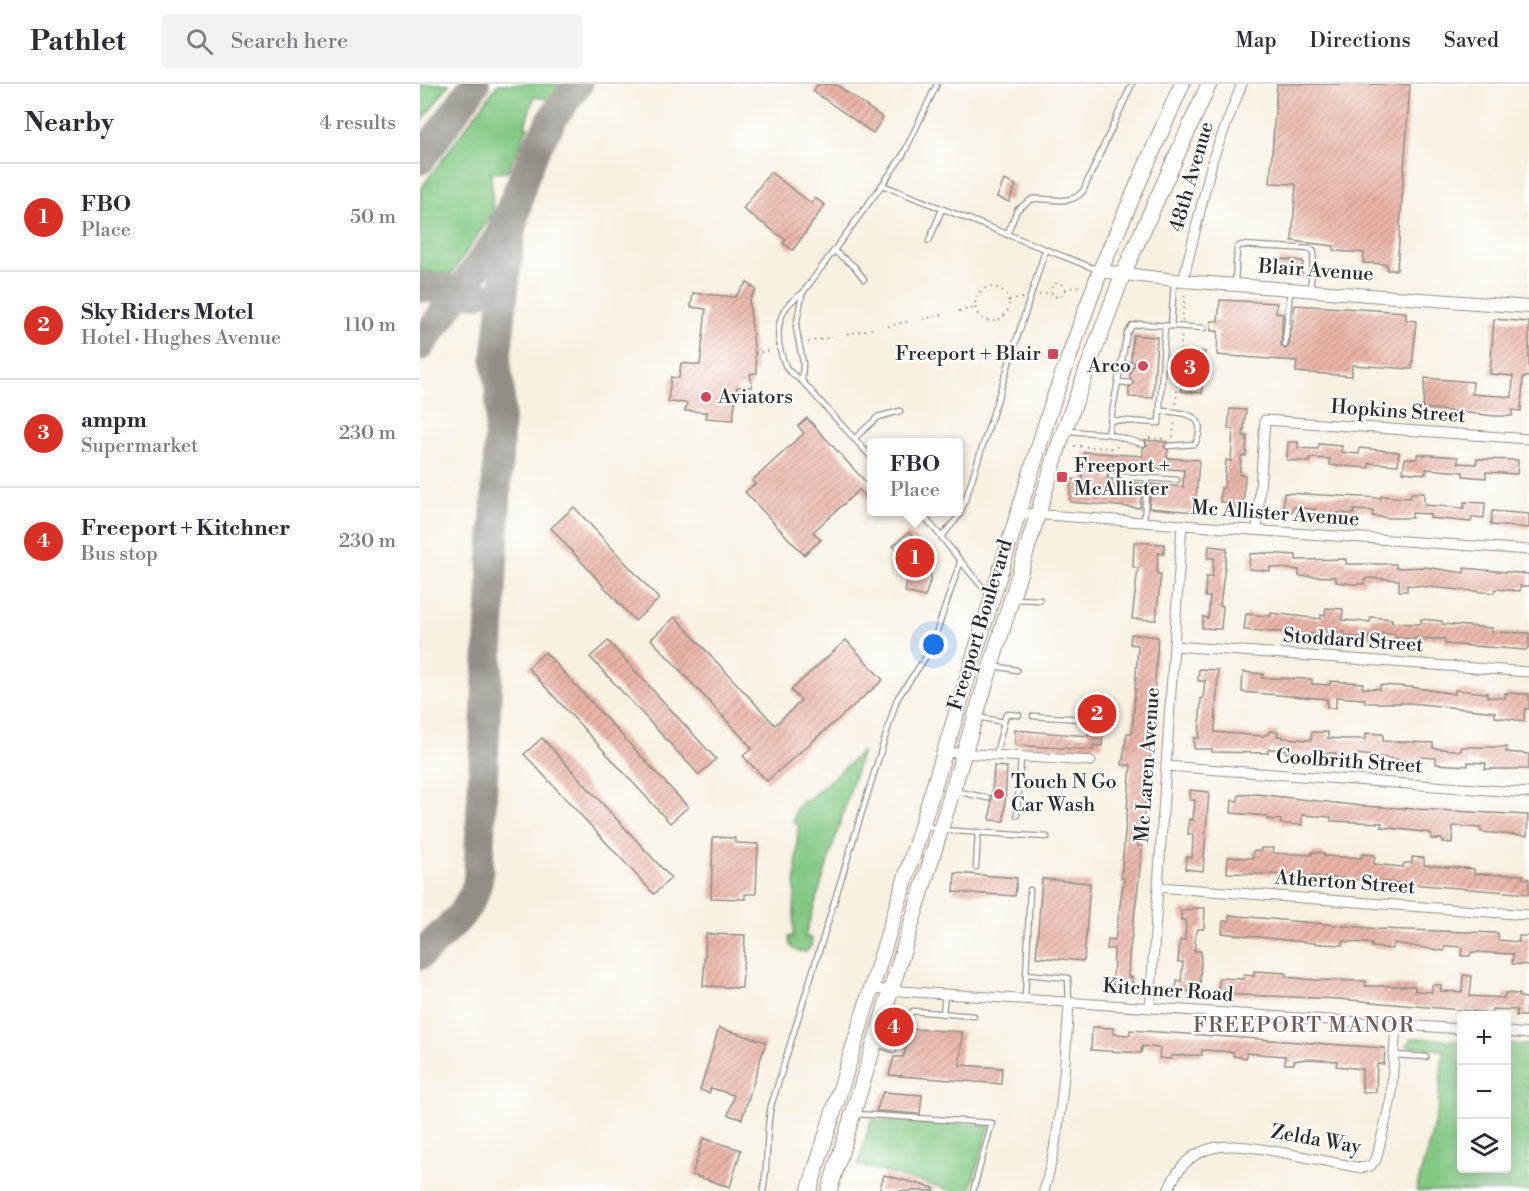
<!DOCTYPE html>
<html lang="en">
<head>
<meta charset="utf-8">
<style>
	:root { --surface:#fff; --page:#f2f2f3; --text:#2b2b33; --muted:#7c7c81; --line:#e1e1e2; --accent:#d93025 }
	body { margin:0; font-family:"Libre Bodoni",serif; background:var(--page); color:var(--text) }
	.controls { position:absolute; right:18px; bottom:18px; display:grid; overflow:hidden; border-radius:6px; box-shadow:0 3px 15px #0003 }
	.controls button { width:54px; height:54px; display:grid; place-items:center; padding:0; border:0; border-bottom:2px solid var(--line); background:var(--surface); color:var(--text); font:30px sans-serif }
	.you { position:absolute; left:514px; top:561px; width:21px; height:21px; margin:-15px; border:4px solid #fff; border-radius:50%; background:#1a73e8; box-shadow:0 0 0 9px #1a73e833 }
	.badge { display:grid; place-items:center; width:39px; height:39px; border-radius:50%; background:var(--accent); color:#fff; font-size:20px; font-weight:700 }
	.pin { position:absolute; translate:-50% -50%; border:3px solid #fff; box-shadow:0 2px 6px #0006 }
	.popup { position:absolute; left:447px; top:354px; width:96px; height:78px; box-sizing:border-box; display:grid; place-content:center; border-radius:6px; background:var(--surface); filter:drop-shadow(0 2px 4px #0005); font-size:20px; white-space:nowrap; color:var(--muted) }
	.popup b { font-size:22px; color:var(--text) }
	.popup::after { content:''; position:absolute; left:50%; top:100%; margin-left:-12px; border:12px solid transparent; border-top-color:var(--surface) }
	.list { margin:0; padding:0; list-style:none }
	h2 { display:flex; justify-content:space-between; align-items:center; height:78px; margin:0; padding:0 24px; font-size:26px }
	h2 small { font-size:20px; font-weight:400; color:var(--muted) }
	.list li { display:grid; grid-template-columns:39px 1fr auto; gap:18px; align-items:center; box-sizing:border-box; height:108px; padding:0 24px; border-top:2px solid var(--line) }
	.list b { display:block; font-size:22px; white-space:nowrap }
	.list p { margin:0; font-size:20px; white-space:nowrap; color:var(--muted) }
	.list em { font-size:20px; font-style:normal; color:var(--muted) }
	.icon { flex:none; width:33px; height:33px; fill:none; stroke:currentColor; stroke-width:2; stroke-linecap:round; stroke-linejoin:round }
	.map { position:relative; flex:none; width:1109px; height:1107px; overflow:hidden }
	header { display:flex; align-items:center; gap:36px; box-sizing:border-box; height:84px; padding:0 30px; background:var(--surface); border-bottom:2px solid var(--line) }
	header strong { font-size:28px }
	nav { display:flex; gap:33px; margin-inline-start:auto; font-size:21px }
	.search { width:420px; height:54px; background:var(--page); display:flex; align-items:center; gap:15px; box-sizing:border-box; padding:0 21px; border-radius:6px; color:var(--muted); font-size:22px }
	main { display:flex }
	aside { flex:1; background:var(--surface) }
	.map>svg:first-child { display:block }
</style>
</head>
<body>
<header>
<strong>Pathlet</strong>
<div class="search"><svg class="icon" aria-label="search" viewBox="0 0 24 24"><circle cx="10" cy="10" r="6"/><path d="M15 15l6 6"/></svg>Search here</div>
<nav><a>Map</a><a>Directions</a><a>Saved</a></nav>
</header>
<main>
<aside>
<h2>Nearby<small>4 results</small></h2>
<ul class="list">
<li><span class="badge">1</span><div><b>FBO</b><p>Place</p></div><em>50 m</em></li>
<li><span class="badge">2</span><div><b>Sky Riders Motel</b><p>Hotel · Hughes Avenue</p></div><em>110 m</em></li>
<li><span class="badge">3</span><div><b>ampm</b><p>Supermarket</p></div><em>230 m</em></li>
<li><span class="badge">4</span><div><b>Freeport + Kitchner</b><p>Bus stop</p></div><em>230 m</em></li>
</ul>
</aside>
<div class="map">
<svg width="1109" height="1107" viewBox="0 0 1109 1107">
	<defs>
		<pattern id="building-hatch" width="6" height="6" patternUnits="userSpaceOnUse" patternTransform="scale(1.5)"><rect width="6" height="6" fill="#ebb5a8"/><path d="M-1 1l2-2M0 6l6-6M5 7l2-2" fill="none" stroke="#bf9389"/></pattern>
	</defs>
	<rect width="100%" height="100%" fill="#fff"/>
	<filter id="ink" filterUnits="userSpaceOnUse"><feTurbulence type="fractalNoise" baseFrequency=".0167" numOctaves="2"/><feDisplacementMap in="SourceGraphic" scale="12" xChannelSelector="R" yChannelSelector="G"/><feConvolveMatrix kernelMatrix="1 2 1 2 8 2 1 2 1" color-interpolation-filters="sRGB"/></filter>
	<filter id="wash" filterUnits="userSpaceOnUse"><feTurbulence type="fractalNoise" baseFrequency=".008" numOctaves="4" result="noise"/><feDisplacementMap in="SourceGraphic" scale="24" xChannelSelector="R" yChannelSelector="G"/><feGaussianBlur stdDeviation="1.35" result="paint"/><feColorMatrix in="noise" values="0 0 0 0 0 0 0 0 0 0 0 0 0 0 0 0 0 1.4 0 .05"/><feComposite in="paint" operator="in"/></filter>
	<g filter="url(#wash)">
		<rect width="100%" height="100%" fill="#f8f1e2"/>
		<g fill="#82c883" stroke="#567a57" stroke-width="1.5">
			<polygon points="0,0 29,0 0,40"/>
			<polygon points="78,0 140,0 130,15 114,13 105,42 108,43 87,88 71,89 73,129 31,190 0,187 0,106"/>
			<path d="M 442,668 L 385,852 L 392,855 L 391,862 L 386,868 C 376,868 368,864 369,852 L 373,854 L 378,740 L 373,738 L 375,727 L 382,716 L 385,718 Z"/>
			<polygon points="998,954 1041,957 1042,1084 1086,1084 1087,960 1109,961 1109,1107 996,1107 1018,1025 1023,966 986,962 991,955"/>
			<polygon points="451,1036 570,1041 550,1107 533,1107 438,1081"/>
		</g>
		<g fill="none" stroke-linecap="round" stroke-linejoin="round">
			<g stroke="#928e86" stroke-width="30">
				<polyline points="0,76 55,0"/>
				<polyline points="0,203 57,209"/>
				<polyline points="0,262 79,153 115,66 134,32 158,0"/>
				<path d="M 0,871 C 23,849 52,828 58,796 L 80,331 L 80,308 L 76,277 L 90,151 L 104,90"/>
			</g>
		</g>
		<g id="blocks">
			<g fill="url(#building-hatch)">
				<polygon points="398,0 415,0 463,34 453,49 393,7"/>
				<polygon points="857,0 990,0 977,186 967,186 967,180 943,179 944,169 914,167 914,162 872,157 876,100 850,99"/>
				<polygon points="350,88 391,119 395,114 405,121 373,166 363,159 366,156 323,125"/>
				<polygon points="584,96 596,101 589,118 577,113"/>
				<polygon points="859,175 883,177 882,191 858,189"/>
				<polygon points="327,198 336,206 329,217 337,289 330,290 332,303 317,303 313,336 286,334 287,328 265,327 267,319 248,318 251,293 259,294 261,279 280,281 286,225 271,223 273,209 315,213"/>
				<polygon points="800,216 857,219 856,229 863,230 861,261 865,265 869,262 875,221 986,228 986,236 996,237 992,285 932,281 932,292 876,288 877,277 797,271 798,247 791,247 791,237 798,237"/>
				<polygon points="1074,235 1109,238 1109,293 1103,293 1101,327 1092,326 1092,332 1075,332 1003,324 1005,294 1053,298 1052,310 1092,313 1093,292 1070,290"/>
				<polygon points="713,251 737,253 733,314 709,313 709,303 714,299 710,294 711,285 715,281 711,276"/>
				<polygon points="764,266 785,268 782,309 761,307"/>
				<polygon points="810,325 826,326 823,352 827,352 826,372 821,372 820,391 825,391 823,425 813,424 813,419 800,418 801,404 804,404 806,376 811,377 813,345 808,345"/>
				<polygon points="387,334 452,405 452,419 439,406 393,448 401,456 384,471 325,408 335,400 332,397 384,349 378,342"/>
				<polygon points="725,356 747,358 744,362 748,366 747,374 779,376 775,428 729,424 731,400 763,403 764,386 696,382 695,388 688,388 687,395 722,400 720,424 650,418 651,395 662,396 664,368 723,372 723,364 727,361"/>
				<polygon points="868,358 878,358 878,364 898,365 899,360 922,362 921,368 939,370 940,364 979,368 978,381 949,379 949,384 910,381 910,375 890,374 890,378 867,376"/>
				<polygon points="997,370 1038,373 1038,379 1056,380 1057,375 1098,376 1097,390 1066,388 1066,394 1043,392 1043,388 1006,385 1006,390 983,388 985,374 997,375"/>
				<polygon points="864,409 961,414 961,412 990,414 991,409 1004,409 1004,421 1044,424 1044,418 1065,419 1064,434 1052,433 1051,438 1010,434 1010,430 992,429 992,434 969,434 952,432 953,427 934,426 934,430 918,429 918,432 894,430 895,425 873,423 872,428 863,427"/>
				<polygon points="154,423 239,515 215,537 131,444"/>
				<polygon points="1072,427 1109,430 1109,444 1071,441"/>
				<polygon points="489,448 506,466 511,494 505,513 485,508 490,481 473,462"/>
				<polygon points="714,458 744,460 744,470 738,469 737,490 741,490 736,536 712,535 718,484 713,483"/>
				<polygon points="789,462 807,464 800,522 803,522 801,545 782,544 783,533 788,534 790,513 785,513 786,493 792,493 794,474 788,474"/>
				<polygon points="844,469 876,471 876,476 926,475 926,480 976,480 976,484 1005,483 1044,489 1044,484 1109,490 1109,502 1100,502 1100,507 1075,505 1074,509 987,501 987,507 979,507 979,496 950,494 945,495 944,500 934,500 916,498 916,493 879,492 879,486 850,483 850,487 829,485 830,470"/>
				<polygon points="906,524 923,525 922,536 950,538 951,533 972,535 972,539 1001,540 1001,535 1022,537 1022,540 1072,544 1071,548 1109,549 1109,563 1106,566 1025,560 1025,555 975,554 975,550 957,549 957,553 945,554 925,552 925,548 907,546 906,551 824,546 826,530 851,532 851,529 901,535 901,531 905,532"/>
				<polygon points="255,533 355,641 381,617 371,606 426,556 463,596 347,697 323,672 332,664 231,555"/>
				<polygon points="711,550 738,553 734,614 727,659 731,659 728,717 725,717 723,743 720,743 718,762 722,762 719,795 709,872 708,893 712,893 712,903 693,901 694,865 687,865 688,855 695,856 704,794 701,794 711,681 702,681 707,649 712,649 718,561 710,560"/>
				<polygon points="188,557 296,675 279,691 170,573"/>
				<polygon points="125,568 268,723 250,739 108,584"/>
				<polygon points="779,585 798,586 795,648 842,652 848,650 849,647 858,648 857,652 863,652 863,654 891,656 892,648 908,648 908,654 924,655 946,655 946,649 963,650 963,657 1013,659 1013,664 1041,667 1041,663 1087,663 1086,668 1109,670 1109,685 1065,685 1066,679 1048,678 1048,682 1016,680 1016,674 998,673 998,678 937,670 937,674 916,673 916,669 866,669 866,666 848,665 848,669 792,668 792,665 774,665 774,654 779,654 781,614 783,614 785,597 778,597"/>
				<polygon points="823,588 843,590 842,594 892,595 892,600 910,601 910,597 943,599 942,604 960,605 960,601 992,603 1035,610 1035,606 1067,609 1067,613 1085,614 1085,609 1109,610 1109,625 1105,625 1104,637 1075,633 1075,628 991,619 945,619 945,615 916,613 916,624 907,624 907,615 822,608"/>
				<polygon points="671,612 685,614 682,662 673,661 673,666 595,661 595,646 668,652"/>
				<polygon points="122,654 251,794 234,810 104,670"/>
				<polygon points="574,682 587,683 584,737 570,736"/>
				<polygon points="770,706 789,708 783,787 765,785 766,773 772,774 773,750 768,750 769,735 773,736 775,716 770,716"/>
				<polygon points="837,710 941,722 1108,731 1107,752 1061,748 1061,744 1033,742 1032,759 1022,758 1022,755 1011,755 1011,749 961,743 962,739 911,737 911,733 882,731 882,741 861,740 861,736 847,735 847,732 811,729 812,716 818,717 819,711"/>
				<polygon points="293,753 315,754 315,759 338,760 336,810 325,810 325,815 291,814"/>
				<polygon points="841,764 854,764 853,769 892,771 892,768 904,769 904,772 941,774 942,770 955,771 954,780 983,783 984,779 992,779 992,773 1004,774 1004,781 1054,785 1054,790 1104,791 1103,794 1109,795 1109,810 882,791 807,789 808,773 833,774 833,767 841,767"/>
				<polygon points="535,789 597,794 595,812 534,808"/>
				<polygon points="622,795 670,799 664,877 616,873"/>
				<polygon points="772,824 785,824 784,845 778,845 776,850 774,867 781,867 780,908 756,906 757,896 761,897 763,878 758,878 760,856 765,856 766,836 761,836 761,826 772,826"/>
				<polygon points="809,831 959,845 1078,849 1078,856 1099,858 1099,852 1109,852 1109,881 1092,880 1093,870 1051,868 1050,872 1041,872 1042,863 1025,862 1024,867 974,859 973,865 952,863 952,860 923,857 923,861 902,860 802,849 803,837 809,837"/>
				<polygon points="286,850 325,851 322,904 283,902"/>
				<polygon points="834,887 866,889 866,893 895,896 946,897 945,902 995,902 995,907 1012,908 1012,901 1021,901 1021,907 1042,908 1043,891 1052,892 1050,912 1084,914 1085,909 1099,910 1099,913 1107,914 1106,932 1096,932 1097,926 1072,925 1072,929 919,915 798,910 799,894 824,895 824,891 834,892"/>
				<polygon points="672,943 693,944 693,950 710,951 710,946 965,964 964,980 957,980 956,1008 942,1008 942,985 916,982 917,977 886,975 874,977 874,980 865,980 865,972 826,969 826,974 813,972 813,968 782,966 782,971 751,972 751,975 739,974 740,964 722,962 721,969 671,966"/>
				<polygon points="299,944 346,958 322,1035 308,1031 314,1011 291,1004 289,1009 280,1006"/>
				<polygon points="492,945 542,948 540,981 582,984 581,1000 469,991 474,973 483,973"/>
				<polygon points="463,1008 502,1011 500,1030 456,1027"/>
				<polygon points="283,1054 321,1066 310,1103 272,1091"/>
				<polygon points="464,1091 514,1104 514,1107 459,1107"/>
			</g>
		</g>
	</g>
	<g filter="url(#ink)">
		<use href="#blocks" fill-opacity="0" stroke="#928e86" stroke-width="1.5"/>
		<g fill="none" stroke-linecap="round" stroke-linejoin="round">
			<defs>
				<g id="service">
					<polyline points="462,101 483,71 517,0"/>
					<path d="M 587,151 L 597,126 L 612,115 C 630,113 650,123 663,107 L 712,0"/>
					<polyline points="509,157 522,125"/>
					<polyline points="414,167 434,182 444,195"/>
					<polyline points="815,200 817,164 821,161 891,165 894,168 890,206"/>
					<polyline points="382,210 376,243 383,279 382,297"/>
					<polyline points="751,242 754,199"/>
					<polyline points="865,261 870,207"/>
					<polyline points="701,280 711,280"/>
					<polyline points="698,298 710,299"/>
					<path d="M 740,327 C 761,328 791,329 775,360 L 748,362"/>
					<polyline points="691,336 739,339 745,242"/>
					<polyline points="648,347 688,350 707,249 712,242 720,240 784,244"/>
					<polyline points="688,350 723,360"/>
					<polyline points="434,355 458,333 480,327"/>
					<path d="M 452,374 C 429,349 406,324 383,298 C 378,293 369,289 366,283 C 354,256 354,225 382,210 L 462,101 L 678,186"/>
					<polyline points="691,392 727,394"/>
					<path d="M 500,428 C 524,454 544,484 569,510"/>
					<polyline points="724,438 727,394 757,396"/>
					<polyline points="522,452 539,432 544,420 625,167"/>
					<polyline points="594,515 620,516"/>
					<polyline points="574,582 597,586"/>
					<polyline points="613,632 662,635"/>
					<polyline points="557,633 584,638"/>
					<polyline points="576,670 586,630 599,631"/>
					<polyline points="535,707 568,714"/>
					<polyline points="597,731 601,673"/>
					<polyline points="505,741 520,746 627,753"/>
					<polyline points="556,783 558,748"/>
					<polyline points="606,890 648,894 649,918"/>
					<polyline points="605,915 610,806"/>
					<polyline points="523,930 525,910"/>
					<polyline points="457,960 474,966 485,935 493,927 554,932"/>
					<polyline points="974,971 1006,973"/>
					<polyline points="436,1030 572,1039 553,1107"/>
					<path d="M 343,1107 C 349,1079 345,1050 351,1022 L 477,615 L 510,567 L 540,479"/>
				</g>
				<g id="minor">
					<polyline points="763,197 793,74 822,0"/>
					<polyline points="598,429 1109,466"/>
					<polyline points="837,446 845,336 1109,355"/>
					<polyline points="754,562 1109,588"/>
					<polyline points="524,668 671,677"/>
					<polyline points="746,682 1109,709"/>
					<polyline points="738,803 1109,831"/>
					<polyline points="451,905 1042,945"/>
					<polyline points="730,924 762,441"/>
					<polyline points="1086,948 1109,950"/>
					<path d="M 624,1107 C 642,1045 645,983 649,918"/>
					<path d="M 748,1107 C 770,1050 816,1060 865,1069 C 890,1074 916,1079 941,1084 L 950,1082 L 956,1076 L 971,1015 L 976,941"/>
				</g>
				<polyline id="tertiary" points="680,187 763,197 1109,223"/>
				<g id="primary">
					<polyline points="389,1107 632,320 680,187 762,0"/>
					<polyline points="409,1107 640,358 703,190 789,0"/>
				</g>
			</defs>
			<use href="#service" stroke="#928e86" stroke-width="7"/>
			<use href="#minor" stroke="#928e86" stroke-width="11"/>
			<use href="#tertiary" stroke="#928e86" stroke-width="14"/>
			<use href="#primary" stroke="#928e86" stroke-width="17"/>
			<g stroke="#928e86" stroke-width="2" stroke-dasharray="1.5 4.5" stroke-linecap="butt">
				<circle cx="638" cy="206" r="7"/>
				<circle cx="572" cy="220" r="17"/>
				<polyline points="645,205 659,202"/>
				<polyline points="619,211 631,208"/>
				<polyline points="589,216 603,214"/>
				<polyline points="539,227 554,224"/>
				<polyline points="503,235 526,230"/>
				<polyline points="762,237 765,210"/>
				<polyline points="468,242 490,237"/>
				<polyline points="427,250 456,244"/>
				<polyline points="388,258 412,253"/>
				<polyline points="335,269 352,266"/>
				<polyline points="756,320 762,248"/>
				<polyline points="753,353 755,335"/>
				<polyline points="729,354 744,355"/>
				<polyline points="654,362 691,364 699,362"/>
			</g>
			<use href="#service" stroke="#fff" stroke-width="4.5"/>
			<use href="#minor" stroke="#fff" stroke-width="9"/>
			<use href="#tertiary" stroke="#fff" stroke-width="12"/>
			<use href="#primary" stroke="#fff" stroke-width="15"/>
		</g>
	</g>
	<g fill="#d1495b" stroke="#fff" stroke-width="2">
		<rect x="627" y="264" width="12" height="12" rx="3"/>
		<circle cx="723" cy="282" r="6"/>
		<circle cx="286" cy="313" r="6"/>
		<rect x="636" y="387" width="12" height="12" rx="3"/>
		<circle cx="579" cy="710" r="6"/>
	</g>
	<g text-anchor="middle" dominant-baseline="central" stroke-width="4.5" stroke-linejoin="round" paint-order="stroke">
		<g font-size="20" fill="#2b2b2b" stroke="#fff">
			<text transform="translate(772 93) rotate(-74)">48th Avenue</text>
			<text transform="translate(896 187) rotate(4)">Blair Avenue</text>
			<text transform="translate(978 328) rotate(4)">Hopkins Street</text>
			<text transform="translate(855 430) rotate(4)">Mc Allister Avenue</text>
			<text transform="translate(561 541) rotate(-73)">Freeport Boulevard</text>
			<text transform="translate(933 557) rotate(4)">Stoddard Street</text>
			<text transform="translate(929 678) rotate(4)">Coolbrith Street</text>
			<text transform="translate(728 681) rotate(-86)">Mc Laren Avenue</text>
			<text transform="translate(925 799) rotate(4)">Atherton Street</text>
			<text transform="translate(748 907) rotate(4)">Kitchner Road</text>
			<text transform="translate(896 1056) rotate(10)">Zelda Way</text>
		</g>
		<g font-size="20" fill="#2b2b2b" stroke="#fff" text-anchor="start">
			<text x="621" y="270" text-anchor="end">Freeport + Blair</text>
			<text x="711" y="282" text-anchor="end">Arco</text>
			<text x="298" y="313">Aviators</text>
			<text x="654" y="382">Freeport +<tspan x="654" dy="23">McAllister</tspan></text>
			<text x="591" y="698">Touch N Go<tspan x="591" dy="23">Car Wash</tspan></text>
		</g>
		<g font-size="21" letter-spacing="1.5" fill="#6e5b57" stroke="#fff">
			<text x="884" y="942">FREEPORT MANOR</text>
		</g>
	</g>
</svg>
<div class="controls">
<button>+</button>
<button>−</button>
<button><svg class="icon" aria-label="layers" viewBox="0 0 24 24"><path d="M12 4l9 5-9 5-9-5zM3 14l9 5 9-5"/></svg></button>
</div>
<div class="you"></div>
<div class="pin badge" style="left:495px;top:474px">1</div>
<div class="popup"><b>FBO</b>Place</div>
<div class="pin badge" style="left:677px;top:630px">2</div>
<div class="pin badge" style="left:770px;top:284px">3</div>
<div class="pin badge" style="left:474px;top:943px">4</div>
</div>
</main>
</body>
</html>
